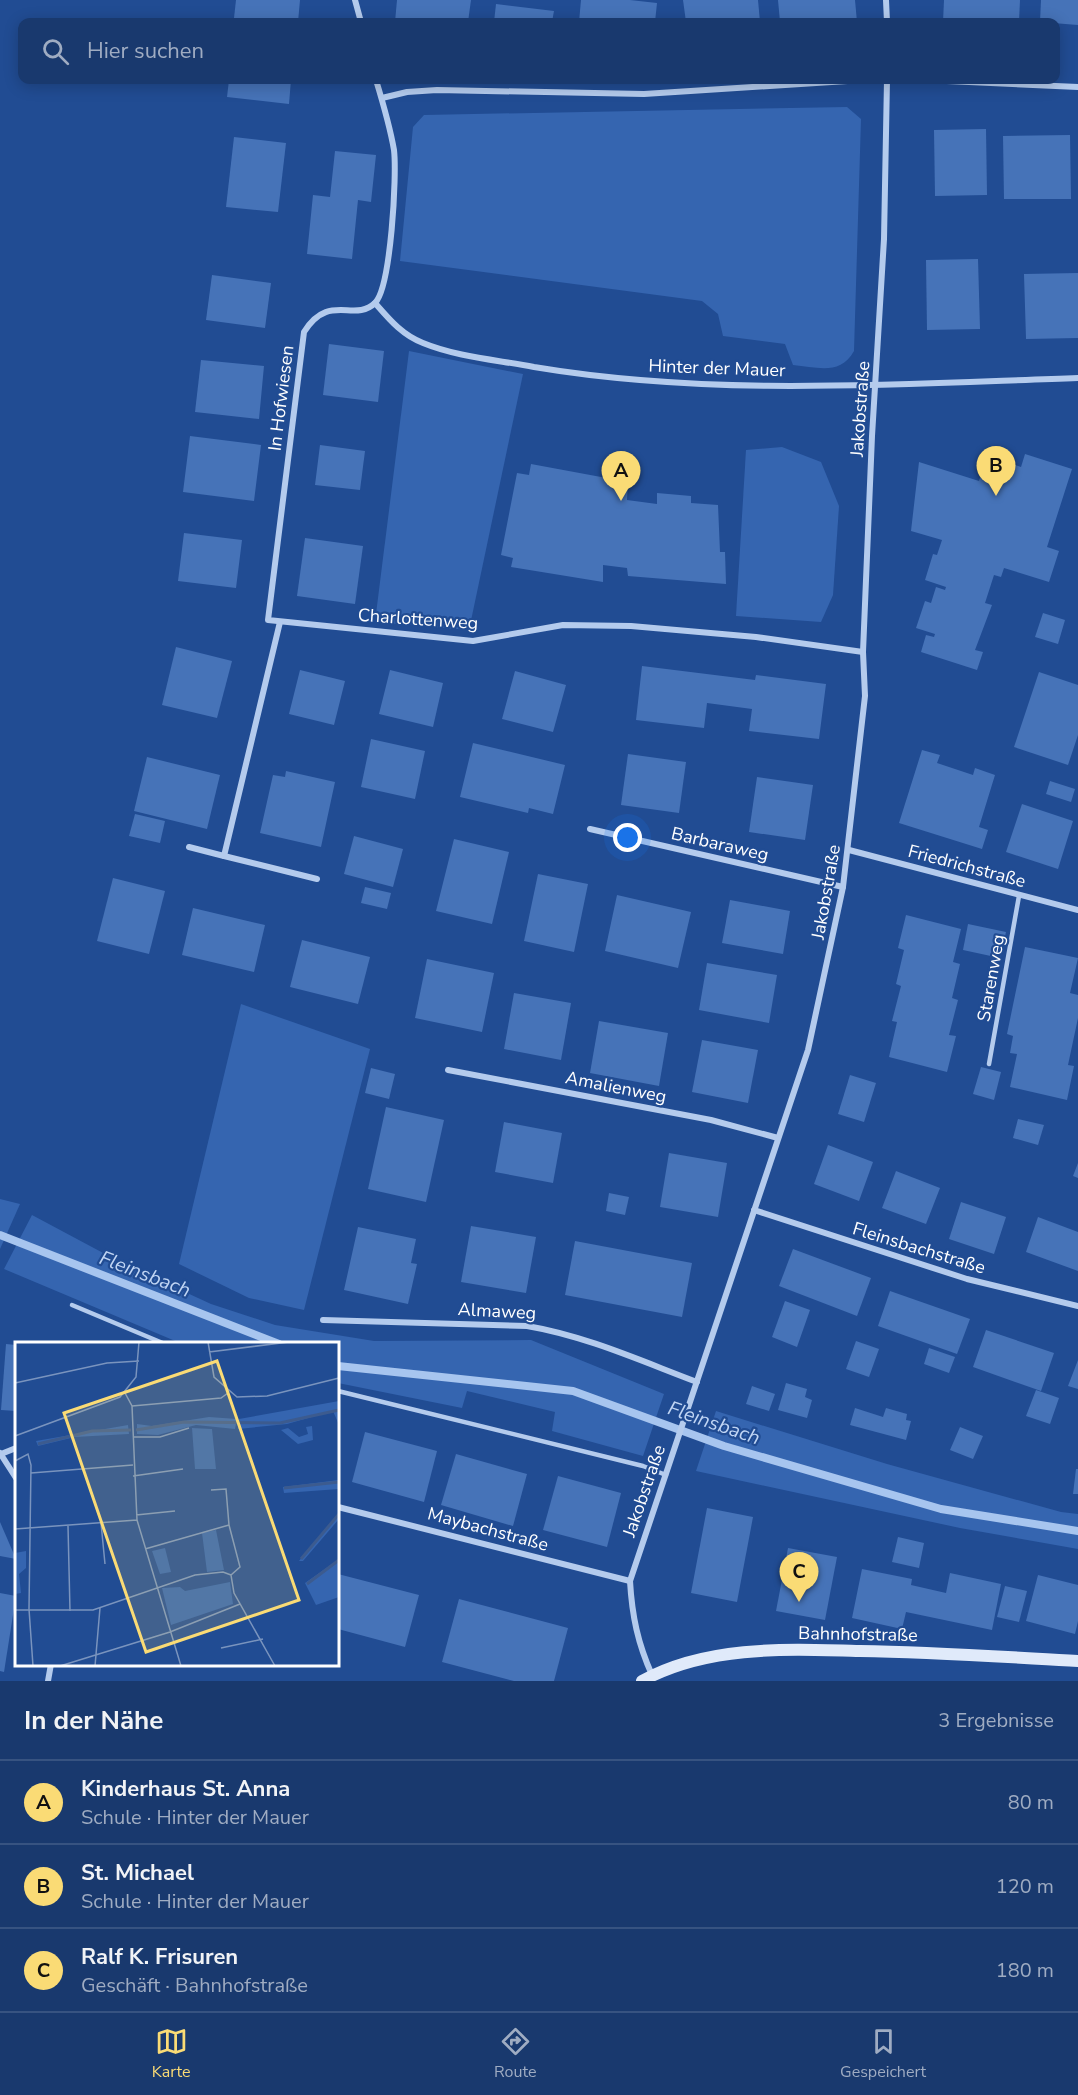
<!DOCTYPE html>
<html lang="de">
<head>
<meta charset="utf-8">
<style>
	:root { --surface:#19396e; --page:#264476; --text:#f1f3f6; --muted:#9facc2; --line:#375381; --accent:#fadb75 }
	body { margin:0; font-family:"Nunito Sans",sans-serif; background:var(--page); color:var(--text) }
	.you { position:absolute; left:628px; top:838px; width:21px; height:21px; margin:-15px; border:4px solid #fff; border-radius:50%; background:#1a73e8; box-shadow:0 0 0 9px #1a73e833 }
	.badge { display:grid; place-items:center; width:39px; height:39px; border-radius:50%; background:var(--accent); color:#111; font-size:20px; font-weight:700 }
	.pin { position:absolute; translate:-50% -50px; filter:drop-shadow(0 2px 3px #0008) }
	.pin::after { content:''; position:absolute; top:32px; width:21px; height:18px; background:inherit; clip-path:polygon(0 0,100% 0,50% 100%) }
	.list { margin:0; padding:0; list-style:none }
	h2 { display:flex; justify-content:space-between; align-items:center; height:78px; margin:0; padding:0 24px; font-size:26px }
	h2 small { font-size:20px; font-weight:400; color:var(--muted) }
	.list li { display:grid; grid-template-columns:39px 1fr auto; gap:18px; align-items:center; box-sizing:border-box; height:84px; padding:0 24px; border-top:2px solid var(--line) }
	.list b { display:block; font-size:22px; white-space:nowrap }
	.list p { margin:0; font-size:20px; white-space:nowrap; color:var(--muted) }
	.list em { font-size:20px; font-style:normal; color:var(--muted) }
	.icon { flex:none; width:33px; height:33px; fill:none; stroke:currentColor; stroke-width:2; stroke-linecap:round; stroke-linejoin:round }
	.map { position:relative; flex:none; width:1078px; height:1681px; overflow:hidden }
	.search { position:absolute; background:var(--surface); box-shadow:0 3px 15px #0003; left:18px; right:18px; top:18px; height:66px; display:flex; align-items:center; gap:15px; box-sizing:border-box; padding:0 21px; border-radius:12px; color:var(--muted); font-size:22px }
	.sheet { height:330px; background:var(--surface) }
	nav { display:flex; justify-content:space-around; align-items:center; box-sizing:border-box; height:84px; border-top:2px solid var(--line); background:var(--surface); font-size:16px; color:var(--muted) }
	nav a { display:grid; justify-items:center; gap:3px }
	nav .on { color:var(--accent) }
	.map>svg:first-child { display:block }
</style>
</head>
<body>
<div class="map">
<svg width="1078" height="1681" viewBox="0 0 1078 1681">
	<rect width="100%" height="100%" fill="#214c93"/>
	<g fill="#3565b0">
		<path d="M 847,107 L 861,119 L 854,351 C 840,376 817,367 793,365 L 785,344 L 723,336 L 718,314 L 702,301 L 400,261 L 413,127 L 424,115 Z"/>
		<polygon points="409,351 523,374 469,630 375,622"/>
		<polygon points="782,447 821,462 839,506 833,595 821,622 736,616 746,450"/>
		<polygon points="241,1004 370,1049 304,1310 249,1298 179,1264"/>
		<polygon points="0,1199 20,1204 0,1249"/>
		<polygon points="32,1215 120,1262 211,1304 275,1325 374,1341 531,1340 664,1394 643,1456 552,1431 555,1412 467,1391 462,1408 338,1383 338,1344 180,1343 4,1269"/>
		<polygon points="716,1411 887,1464 1061,1512 1078,1514 1078,1549 960,1528 696,1471"/>
	</g>
	<g fill="none" stroke-linecap="round" stroke-linejoin="round">
		<g stroke="#a7c5ef" stroke-width="8">
			<polyline points="0,1235 279,1344"/>
			<polyline points="338,1366 573,1391 724,1446 941,1509 1078,1531"/>
		</g>
	</g>
	<g fill="#4673b8">
		<polygon points="236,0 300,0 298,22 234,18"/>
		<polygon points="397,0 471,0 468,22 395,22"/>
		<polygon points="581,0 630,0 657,3 655,22 579,22"/>
		<polygon points="683,0 758,0 760,22 686,22"/>
		<polygon points="778,0 855,0 857,22 780,22"/>
		<polygon points="944,0 1020,0 1019,22 943,22"/>
		<polygon points="1041,0 1078,0 1078,25 1040,22"/>
		<polygon points="496,4 554,11 552,22 494,22"/>
		<polygon points="229,80 291,80 289,104 227,97"/>
		<polygon points="986,129 987,195 935,196 934,130"/>
		<polygon points="1070,135 1071,199 1004,199 1003,136"/>
		<polygon points="234,137 286,143 278,212 226,207"/>
		<polygon points="335,151 376,155 371,202 358,200 352,259 307,254 313,195 330,197"/>
		<polygon points="978,259 980,329 927,330 926,260"/>
		<polygon points="1078,273 1078,338 1026,339 1024,274"/>
		<polygon points="212,275 271,283 265,328 206,320"/>
		<polygon points="329,344 384,351 378,402 323,395"/>
		<polygon points="201,360 264,366 259,419 195,412"/>
		<polygon points="190,436 261,445 254,501 183,492"/>
		<polygon points="320,445 365,451 360,490 315,485"/>
		<polygon points="1025,454 1072,469 1047,547 1059,551 1049,582 1004,568 1001,577 994,575 985,603 992,605 975,650 983,652 977,670 921,652 926,635 934,637 935,634 916,628 925,601 931,603 936,587 945,590 946,587 925,580 933,554 937,555 942,540 911,531 919,462 979,481 987,455 1021,467"/>
		<polygon points="531,464 628,482 627,500 657,504 657,493 691,496 691,503 718,505 720,552 725,552 726,584 628,576 627,568 603,565 603,582 511,567 513,558 501,555 517,473 529,475"/>
		<polygon points="184,533 242,540 236,588 178,581"/>
		<polygon points="305,538 363,546 355,604 297,596"/>
		<polygon points="1043,613 1065,620 1058,644 1035,637"/>
		<polygon points="176,647 232,661 217,718 162,705"/>
		<polygon points="642,666 755,680 756,675 826,684 819,739 749,731 752,709 707,703 704,728 636,720"/>
		<polygon points="300,670 345,681 334,725 289,714"/>
		<polygon points="390,670 443,683 433,727 379,714"/>
		<polygon points="515,671 566,685 553,732 502,719"/>
		<polygon points="1039,672 1078,685 1078,735 1068,765 1014,747"/>
		<polygon points="371,739 425,751 415,799 361,787"/>
		<polygon points="473,743 565,765 553,814 529,808 528,813 460,797"/>
		<polygon points="922,750 940,755 937,763 973,775 975,768 995,775 979,827 988,830 982,849 899,823"/>
		<polygon points="628,754 686,762 679,813 621,805"/>
		<polygon points="147,757 220,775 207,829 134,811"/>
		<polygon points="286,771 335,782 321,847 260,833 273,775 285,777"/>
		<polygon points="757,777 813,785 805,840 749,832"/>
		<polygon points="1050,781 1075,789 1071,802 1046,794"/>
		<polygon points="1022,804 1073,821 1058,869 1006,852"/>
		<polygon points="135,814 165,821 160,843 129,836"/>
		<polygon points="354,836 403,849 393,887 344,874"/>
		<polygon points="454,839 509,852 492,924 436,911"/>
		<polygon points="538,874 588,884 574,952 524,941"/>
		<polygon points="113,878 165,891 149,954 97,941"/>
		<polygon points="365,887 391,893 387,909 361,903"/>
		<polygon points="617,895 691,912 678,968 605,951"/>
		<polygon points="730,900 790,911 783,954 722,943"/>
		<polygon points="193,908 265,925 254,972 182,955"/>
		<polygon points="906,915 961,929 953,962 960,964 952,998 958,1000 949,1035 956,1036 947,1072 889,1057 897,1022 892,1021 901,986 896,984 904,950 898,948"/>
		<polygon points="968,924 1006,932 1000,958 963,950"/>
		<polygon points="302,940 370,957 358,1004 290,987"/>
		<polygon points="1025,947 1078,958 1070,993 1078,995 1078,1018 1068,1065 1074,1066 1067,1100 1010,1087 1017,1054 1010,1053 1013,1036 1007,1034"/>
		<polygon points="427,959 494,973 482,1032 415,1018"/>
		<polygon points="707,963 777,975 769,1023 699,1010"/>
		<polygon points="514,993 571,1003 561,1060 504,1049"/>
		<polygon points="599,1021 668,1033 659,1086 590,1073"/>
		<polygon points="702,1040 758,1050 748,1103 692,1092"/>
		<polygon points="981,1067 1001,1072 994,1100 973,1094"/>
		<polygon points="371,1068 395,1074 389,1099 365,1093"/>
		<polygon points="850,1075 876,1083 864,1122 838,1114"/>
		<polygon points="386,1107 444,1120 426,1202 368,1189"/>
		<polygon points="1018,1119 1044,1125 1038,1145 1013,1138"/>
		<polygon points="504,1122 562,1133 553,1183 495,1172"/>
		<polygon points="828,1145 873,1162 859,1201 814,1184"/>
		<polygon points="669,1153 727,1163 718,1217 660,1207"/>
		<polygon points="1078,1163 1078,1178 1073,1176"/>
		<polygon points="896,1171 940,1188 926,1224 882,1208"/>
		<polygon points="609,1193 629,1197 625,1215 606,1211"/>
		<polygon points="961,1202 1006,1217 994,1254 949,1239"/>
		<polygon points="1038,1217 1078,1232 1078,1271 1026,1252"/>
		<polygon points="471,1226 536,1237 526,1293 461,1282"/>
		<polygon points="358,1227 416,1239 411,1263 417,1264 408,1304 344,1290"/>
		<polygon points="575,1241 692,1263 682,1317 565,1295"/>
		<polygon points="793,1249 871,1278 857,1316 779,1286"/>
		<polygon points="890,1291 970,1319 957,1354 878,1326"/>
		<polygon points="785,1301 810,1310 797,1347 772,1337"/>
		<polygon points="986,1330 1054,1353 1041,1391 973,1367"/>
		<polygon points="856,1341 879,1349 869,1377 846,1369"/>
		<polygon points="6,1344 16,1345 16,1411 1,1410"/>
		<polygon points="929,1348 955,1357 949,1373 924,1364"/>
		<polygon points="1078,1360 1078,1389 1068,1386"/>
		<polygon points="786,1383 807,1389 805,1397 812,1400 807,1418 778,1410"/>
		<polygon points="752,1386 775,1394 769,1411 746,1404"/>
		<polygon points="1036,1390 1059,1398 1050,1424 1026,1416"/>
		<polygon points="855,1408 883,1417 886,1408 907,1414 906,1420 911,1421 906,1440 850,1425"/>
		<polygon points="960,1427 983,1436 973,1459 950,1450"/>
		<polygon points="365,1432 437,1451 424,1502 352,1482"/>
		<polygon points="456,1454 527,1474 513,1526 441,1505"/>
		<polygon points="1076,1469 1078,1469 1078,1494 1073,1494"/>
		<polygon points="558,1476 621,1493 607,1547 543,1530"/>
		<polygon points="707,1508 753,1517 737,1602 691,1593"/>
		<polygon points="0,1522 16,1559 0,1556"/>
		<polygon points="898,1537 924,1543 919,1568 892,1562"/>
		<polygon points="788,1548 837,1557 825,1620 776,1611"/>
		<polygon points="862,1569 912,1579 911,1585 946,1593 950,1573 1001,1584 992,1630 906,1612 902,1629 852,1618"/>
		<polygon points="338,1574 419,1595 405,1647 338,1629"/>
		<polygon points="1038,1575 1078,1585 1078,1621 1075,1634 1026,1621"/>
		<polygon points="1005,1586 1027,1591 1019,1622 997,1617"/>
		<polygon points="0,1593 16,1596 4,1672 0,1671"/>
		<polygon points="459,1599 568,1628 554,1681 514,1681 442,1662"/>
	</g>
	<g fill="none" stroke-linecap="round" stroke-linejoin="round">
		<g stroke="#b4cbed" stroke-width="4.5">
			<polyline points="989,1064 1019,896"/>
			<polyline points="72,1305 165,1344"/>
			<polyline points="338,1391 643,1466 666,1475"/>
		</g>
		<g stroke="#b4cbed" stroke-width="6">
			<polyline points="355,0 361,22"/>
			<polyline points="886,0 887,22"/>
			<path d="M 376,80 C 383,103 390,127 394,150 C 397,175 391,287 375,303 C 354,323 329,292 304,332 L 268,620 L 473,641 L 563,625 L 631,626 L 756,637 L 863,652"/>
			<polyline points="925,80 1078,87"/>
			<polyline points="382,98 407,92 437,90 644,94 863,80"/>
			<path d="M 375,303 C 389,319 402,335 423,343 C 457,357 498,360 534,367 C 713,397 897,384 1078,378"/>
			<polyline points="280,622 224,856 317,879"/>
			<polyline points="590,829 843,887"/>
			<polyline points="189,847 224,856"/>
			<polyline points="849,850 1078,910"/>
			<polyline points="448,1070 711,1120 778,1138"/>
			<polyline points="754,1210 967,1279 1078,1306"/>
			<path d="M 323,1320 L 527,1326 C 586,1336 641,1361 697,1382"/>
			<polyline points="0,1453 16,1478"/>
			<polyline points="1,1454 16,1448"/>
			<polyline points="338,1507 630,1581"/>
			<path d="M 652,1675 C 638,1644 632,1616 630,1581 L 808,1050 L 843,887 L 865,696 L 863,652 L 872,436 L 884,239 L 887,80"/>
			<polyline points="48,1681 51,1664"/>
		</g>
		<path stroke="#e0eafa" stroke-width="12" d="M 642,1681 C 707,1645 788,1649 860,1651 C 933,1652 1005,1657 1078,1661"/>
	</g>
	<g text-anchor="middle" dominant-baseline="central" stroke-width="4.5" stroke-linejoin="round" paint-order="stroke">
		<g font-size="18" fill="#fff" stroke="#214c93">
			<text transform="translate(717 368) rotate(2)">Hinter der Mauer</text>
			<text transform="translate(281 398) rotate(-83)">In Hofwiesen</text>
			<text transform="translate(860 409) rotate(-86)">Jakobstraße</text>
			<text transform="translate(418 619) rotate(4)">Charlottenweg</text>
			<text transform="translate(720 844) rotate(13)">Barbaraweg</text>
			<text transform="translate(967 866) rotate(15)">Friedrichstraße</text>
			<text transform="translate(826 892) rotate(-80)">Jakobstraße</text>
			<text transform="translate(991 978) rotate(-80)">Starenweg</text>
			<text transform="translate(616 1087) rotate(11)">Amalienweg</text>
			<text transform="translate(919 1248) rotate(17)">Fleinsbachstraße</text>
			<text transform="translate(497 1311) rotate(3)">Almaweg</text>
			<text transform="translate(644 1491) rotate(-71)">Jakobstraße</text>
			<text transform="translate(488 1529) rotate(15)">Maybachstraße</text>
			<text transform="translate(858 1634) rotate(1)">Bahnhofstraße</text>
		</g>
		<g font-size="20" font-style="italic" fill="#c0d5f4" stroke="#214c93">
			<text transform="translate(145 1274) rotate(21)">Fleinsbach</text>
			<text transform="translate(714 1423) rotate(19)">Fleinsbach</text>
		</g>
	</g>
	<g transform="translate(15 1342)">
		<rect width="324" height="324" fill="#214c93"/>
		<path d="M 324,59 L 324,83 L 318,69 L 272,82 L 223,87 L 224,77 ZM 194,75 L 222,77 L 220,87 L 181,83 L 143,93 L 122,92 L 122,82 L 137,84 ZM 113,83 L 114,92 L 60,95 L 23,104 L 21,99 ZM 297,84 L 298,98 L 283,102 L 266,88 L 273,86 L 284,95 L 293,92 L 291,85 ZM 177,86 L 197,87 L 201,127 L 180,127 ZM 324,138 L 324,147 L 269,151 L 268,145 ZM 324,171 L 324,177 L 288,219 L 284,219 ZM 201,188 L 209,228 L 192,230 L 187,191 ZM 150,206 L 156,230 L 145,232 L 137,209 ZM 11,209 L 11,226 L 4,232 L 6,251 L 0,252 L 0,211 ZM 324,217 L 324,255 L 301,263 L 290,241 ZM 215,240 L 218,262 L 156,283 L 147,246 L 165,245 L 170,249 Z" fill="#3565b0"/>
		<path fill="none" stroke="#3c5b8f" stroke-width="3" d="M 121,88 L 169,80 L 265,81 L 324,68M 23,102 L 77,89 L 116,88M 269,146 L 324,140M 286,217 L 324,172M 292,242 L 324,218"/>
		<path fill="none" stroke="#7a94be" stroke-width="1.5" d="M 193,0 L 199,35 L 222,55 L 252,54 L 324,36M 194,10 L 274,0M 0,41 L 92,21 L 124,19M 110,51 L 117,64 L 122,178 L 166,324M 117,64 L 206,56 L 213,51M 0,94 L 105,55 L 121,35 L 124,0M 118,95 L 145,95 L 174,86M 0,119 L 13,112 L 16,123 L 14,267 L 18,324M 16,131 L 118,123M 118,134 L 168,127M 196,148 L 211,147 L 214,183 L 225,225 L 216,233 L 219,251 L 260,324M 121,173 L 160,169M 86,181 L 90,222M 53,184 L 55,269M 0,187 L 122,178M 130,207 L 214,183M 0,268 L 78,268 L 180,233 L 208,230 L 216,233M 206,306 L 248,297M 45,324 L 155,290 L 225,262M 80,324 L 85,266"/>
		<path fill="#fadb75" fill-opacity="0.15" stroke="#fadb75" stroke-width="3" d="M 202,19 L 284,258 L 131,310 L 49,71 Z"/>
		<rect width="324" height="324" fill="none" stroke="#fff" stroke-width="3"/>
	</g>
</svg>
<div class="you"></div>
<div class="pin badge" style="left:621px;top:501px">A</div>
<div class="pin badge" style="left:996px;top:496px">B</div>
<div class="pin badge" style="left:799px;top:1602px">C</div>
<div class="search"><svg class="icon" aria-label="search" viewBox="0 0 24 24"><circle cx="10" cy="10" r="6"/><path d="M15 15l6 6"/></svg>Hier suchen</div>
</div>
<section class="sheet">
<h2>In der Nähe<small>3 Ergebnisse</small></h2>
<ul class="list">
<li><span class="badge">A</span><div><b>Kinderhaus St. Anna</b><p>Schule · Hinter der Mauer</p></div><em>80 m</em></li>
<li><span class="badge">B</span><div><b>St. Michael</b><p>Schule · Hinter der Mauer</p></div><em>120 m</em></li>
<li><span class="badge">C</span><div><b>Ralf K. Frisuren</b><p>Geschäft · Bahnhofstraße</p></div><em>180 m</em></li>
</ul>
</section>
<nav>
<a class="on"><svg class="icon" aria-label="map" viewBox="0 0 24 24"><path d="M3 6l6-2 6 2 6-2v14l-6 2-6-2-6 2zM9 4v14M15 6v14"/></svg>Karte</a>
<a><svg class="icon" aria-label="directions" viewBox="0 0 24 24"><path d="M12 3l9 9-9 9-9-9zM9 14v-3h6M13 9l2 2-2 2"/></svg>Route</a>
<a><svg class="icon" aria-label="saved" viewBox="0 0 24 24"><path d="M7 4h10v16l-5-4-5 4z"/></svg>Gespeichert</a>
</nav>
</body>
</html>
